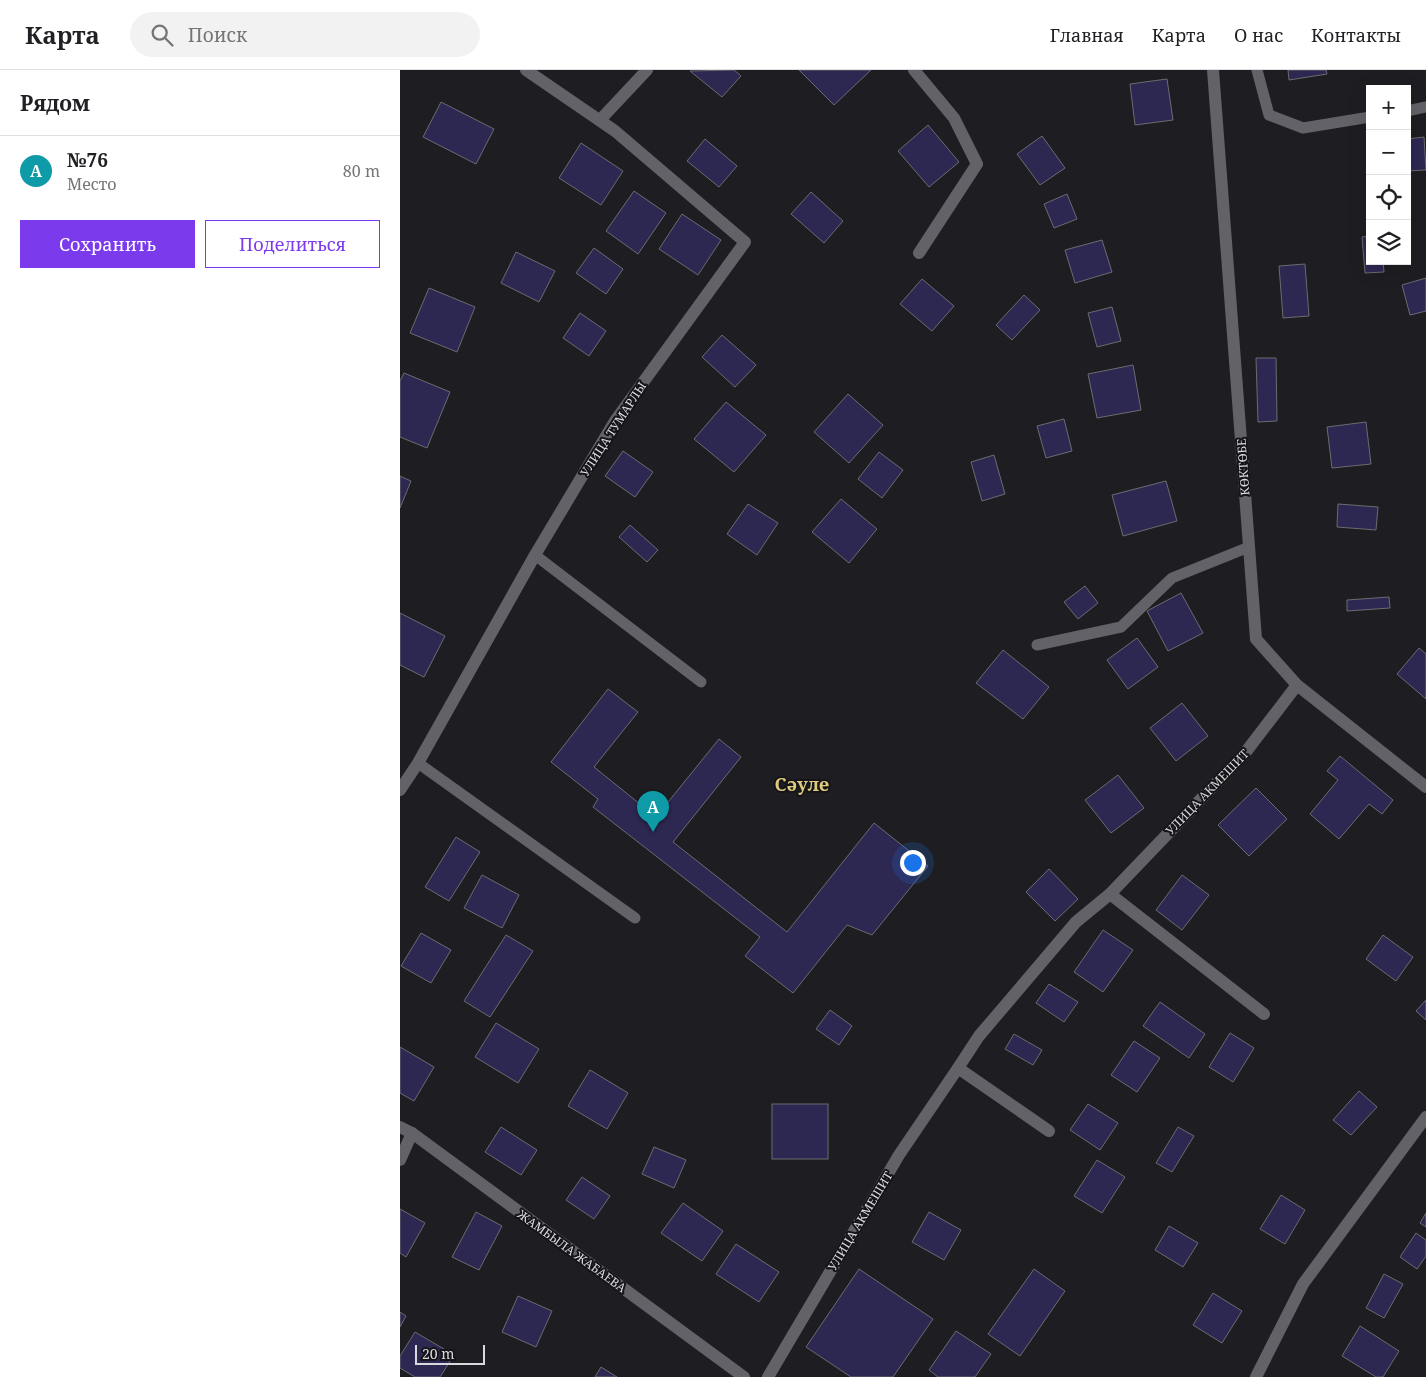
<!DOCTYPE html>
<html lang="ru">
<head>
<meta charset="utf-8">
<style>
	:root { --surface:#fff; --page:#f2f2f2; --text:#202124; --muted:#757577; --line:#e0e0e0; --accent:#7c3aed }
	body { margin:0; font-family:"Noto Serif",serif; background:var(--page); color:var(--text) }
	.controls { position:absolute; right:15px; top:15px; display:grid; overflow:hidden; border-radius:0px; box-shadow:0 5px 20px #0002 }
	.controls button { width:45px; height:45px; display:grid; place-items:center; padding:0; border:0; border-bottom:1px solid var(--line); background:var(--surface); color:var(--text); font:25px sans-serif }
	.scale { position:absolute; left:15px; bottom:12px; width:70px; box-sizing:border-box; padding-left:5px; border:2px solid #dadadd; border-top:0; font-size:14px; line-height:18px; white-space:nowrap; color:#dadadd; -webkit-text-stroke:4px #151519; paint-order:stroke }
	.you { position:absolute; left:512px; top:792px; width:18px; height:18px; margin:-12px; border:4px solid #fff; border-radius:50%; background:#1a73e8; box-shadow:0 0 0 8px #1a73e833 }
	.badge { display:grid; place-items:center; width:32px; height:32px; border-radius:50%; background:var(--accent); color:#fff; font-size:16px; font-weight:700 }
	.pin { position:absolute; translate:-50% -41px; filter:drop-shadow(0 1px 2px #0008) }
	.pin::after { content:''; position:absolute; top:26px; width:18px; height:15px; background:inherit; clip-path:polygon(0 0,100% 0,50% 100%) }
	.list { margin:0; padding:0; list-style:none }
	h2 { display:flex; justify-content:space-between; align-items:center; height:65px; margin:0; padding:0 20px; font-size:21px }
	h2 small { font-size:16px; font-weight:400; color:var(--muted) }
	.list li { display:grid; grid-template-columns:32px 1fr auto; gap:15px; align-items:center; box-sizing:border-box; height:70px; padding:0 20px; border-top:1px solid var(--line) }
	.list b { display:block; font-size:19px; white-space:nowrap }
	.list p { margin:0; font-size:16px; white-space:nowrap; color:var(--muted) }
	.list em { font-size:16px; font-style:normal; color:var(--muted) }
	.actions { display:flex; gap:10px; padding:15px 20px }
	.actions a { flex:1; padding:11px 0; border:1px solid var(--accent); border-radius:0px; text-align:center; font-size:18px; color:var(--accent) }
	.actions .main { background:var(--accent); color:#fff }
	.icon { flex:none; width:28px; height:28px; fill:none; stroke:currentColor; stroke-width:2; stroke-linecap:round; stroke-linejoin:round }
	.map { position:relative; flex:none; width:1026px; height:1307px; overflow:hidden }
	header { display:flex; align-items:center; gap:30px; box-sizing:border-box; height:70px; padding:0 25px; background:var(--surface); border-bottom:1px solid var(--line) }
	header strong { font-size:24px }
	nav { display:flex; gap:28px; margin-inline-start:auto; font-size:18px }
	.search { width:350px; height:45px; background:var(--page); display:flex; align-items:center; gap:12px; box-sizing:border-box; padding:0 18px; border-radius:28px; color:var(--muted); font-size:19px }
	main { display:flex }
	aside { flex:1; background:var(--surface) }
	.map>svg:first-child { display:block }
</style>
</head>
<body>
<header>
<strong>Карта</strong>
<div class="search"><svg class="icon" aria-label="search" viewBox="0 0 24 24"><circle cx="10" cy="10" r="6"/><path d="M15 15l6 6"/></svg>Поиск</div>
<nav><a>Главная</a><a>Карта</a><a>О нас</a><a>Контакты</a></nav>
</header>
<main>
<aside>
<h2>Рядом<small></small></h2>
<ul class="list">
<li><span class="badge" style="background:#0f9aa8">A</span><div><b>№76</b><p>Место</p></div><em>80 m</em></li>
</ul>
<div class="actions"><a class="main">Сохранить</a><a>Поделиться</a></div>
</aside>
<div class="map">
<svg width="1026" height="1307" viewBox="0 0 1026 1307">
	<rect width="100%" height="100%" fill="#1e1e22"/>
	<g fill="#2d2851" stroke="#6b6b70">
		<polygon points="334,0 341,6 322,27 290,1"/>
		<polygon points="399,0 471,0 434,35"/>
		<polygon points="888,0 926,0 927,4 889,10"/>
		<polygon points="767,9 773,50 735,55 730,14"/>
		<polygon points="41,32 94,59 76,94 23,67"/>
		<polygon points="528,55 559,92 529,117 498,81"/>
		<polygon points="642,66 665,98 640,115 617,84"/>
		<polygon points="1024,67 1026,100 1007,101 1007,69"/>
		<polygon points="305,69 337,96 319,117 287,91"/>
		<polygon points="181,73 223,101 201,135 159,108"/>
		<polygon points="234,121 266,143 238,184 206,161"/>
		<polygon points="411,122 443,151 424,173 391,144"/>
		<polygon points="667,124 677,149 654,158 644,134"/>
		<polygon points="282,144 321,170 298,205 259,179"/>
		<polygon points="970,166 970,191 983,191 984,202 965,203 962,167"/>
		<polygon points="702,170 712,202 675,213 665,180"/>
		<polygon points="194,178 223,199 206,224 176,203"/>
		<polygon points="116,182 155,201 139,232 101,213"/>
		<polygon points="905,194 909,246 883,248 879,196"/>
		<polygon points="1026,208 1026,241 1010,245 1002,215"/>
		<polygon points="522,209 554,236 532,261 500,234"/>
		<polygon points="29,218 75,237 57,282 10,263"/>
		<polygon points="624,225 640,240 612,270 596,255"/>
		<polygon points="712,237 721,271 697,277 688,243"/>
		<polygon points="180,243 206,261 189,286 163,268"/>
		<polygon points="322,265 356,295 335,317 302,287"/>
		<polygon points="856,288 876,288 877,351 858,352"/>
		<polygon points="733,295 741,340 697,348 688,304"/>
		<polygon points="4,303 50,322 27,378 0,367 0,311"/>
		<polygon points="448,324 483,355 449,393 414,362"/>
		<polygon points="326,332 366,365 334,402 294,369"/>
		<polygon points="664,349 672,381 646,388 637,356"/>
		<polygon points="966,352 971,394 932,398 927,357"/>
		<polygon points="223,381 253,402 235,427 205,406"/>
		<polygon points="479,382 503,400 482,428 458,409"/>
		<polygon points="594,385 605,424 582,431 571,392"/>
		<polygon points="0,406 11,411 0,438"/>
		<polygon points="766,411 777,451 723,466 712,425"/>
		<polygon points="441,429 477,459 449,493 412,462"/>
		<polygon points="348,434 378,453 357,485 327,464"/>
		<polygon points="938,434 978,437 976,460 937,457"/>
		<polygon points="230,455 258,480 247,492 219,467"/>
		<polygon points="685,516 698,533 678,549 664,532"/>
		<polygon points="781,523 803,563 768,581 747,541"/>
		<polygon points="989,527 990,538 947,541 947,530"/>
		<polygon points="0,543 45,566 24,607 0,595"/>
		<polygon points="737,568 758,597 728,619 707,590"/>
		<polygon points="1019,578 1026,584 1026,629 997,604"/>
		<polygon points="603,580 649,617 623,649 576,613"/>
		<polygon points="208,619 238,642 194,697 256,747 319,669 341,687 273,772 387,862 474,753 528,796 472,865 447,855 393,923 345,886 360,867 193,737 198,729 151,692"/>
		<polygon points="782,633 808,666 776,691 750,658"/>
		<polygon points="940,686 993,730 982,744 969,734 939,769 910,744 938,710 927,701"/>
		<polygon points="718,705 744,738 711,763 685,730"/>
		<polygon points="856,718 887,749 849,786 818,755"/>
		<polygon points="56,767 80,782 49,831 25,817"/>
		<polygon points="649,799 678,829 655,851 626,822"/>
		<polygon points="82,805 119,825 102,858 64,838"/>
		<polygon points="782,805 809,825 782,860 756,840"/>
		<polygon points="703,860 733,880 703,922 674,902"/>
		<polygon points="21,863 51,880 31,913 1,896"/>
		<polygon points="106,865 133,881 90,947 64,931"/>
		<polygon points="983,865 1013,887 996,911 966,889"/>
		<polygon points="649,914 678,932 664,952 636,933"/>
		<polygon points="1026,930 1026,950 1016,941"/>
		<polygon points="760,932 805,964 789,988 743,956"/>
		<polygon points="430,940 452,956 439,975 416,959"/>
		<polygon points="96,953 139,979 118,1013 75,987"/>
		<polygon points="830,963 854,978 833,1012 809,997"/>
		<polygon points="614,964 642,980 633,995 605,979"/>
		<polygon points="734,971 760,988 737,1022 711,1005"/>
		<polygon points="0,977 34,997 14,1031 0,1023"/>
		<polygon points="190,1000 228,1023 207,1059 168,1036"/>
		<polygon points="959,1021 977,1037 951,1065 933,1050"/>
		<rect x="372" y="1034" width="56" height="55"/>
		<polygon points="688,1034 718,1053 700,1080 670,1060"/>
		<polygon points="101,1057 137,1080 121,1105 85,1082"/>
		<polygon points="778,1057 794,1066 772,1102 756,1093"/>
		<polygon points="254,1077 286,1090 274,1118 242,1104"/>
		<polygon points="697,1090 725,1107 702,1143 674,1126"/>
		<polygon points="182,1107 210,1126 194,1149 166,1130"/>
		<polygon points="881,1125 905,1140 885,1174 860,1159"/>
		<polygon points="283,1133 323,1161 302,1191 261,1163"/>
		<polygon points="0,1139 25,1153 6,1187 0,1183"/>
		<polygon points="76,1142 102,1156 79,1200 52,1187"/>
		<polygon points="529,1142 561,1160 544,1190 512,1172"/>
		<polygon points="1026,1143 1026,1157 1020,1153"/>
		<polygon points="769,1156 798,1173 783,1197 755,1180"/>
		<polygon points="1016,1163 1026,1170 1026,1186 1017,1199 1000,1187"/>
		<polygon points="336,1174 379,1202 359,1232 316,1204"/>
		<polygon points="459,1199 533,1249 493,1307 451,1307 406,1277"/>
		<polygon points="634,1199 665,1221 620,1286 588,1264"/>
		<polygon points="984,1204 1003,1214 984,1248 966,1238"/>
		<polygon points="813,1223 842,1241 822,1273 793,1255"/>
		<polygon points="118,1226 152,1241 136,1277 102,1262"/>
		<polygon points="0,1242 6,1246 0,1257"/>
		<polygon points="960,1256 999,1281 983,1307 976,1307 942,1286"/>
		<polygon points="556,1261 591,1284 575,1307 538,1307 529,1300"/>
		<polygon points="15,1262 54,1285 40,1307 15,1307 0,1298 0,1286"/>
		<polygon points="201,1297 217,1307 195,1307"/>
	</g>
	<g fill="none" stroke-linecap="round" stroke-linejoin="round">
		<g stroke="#636268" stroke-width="11">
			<polyline points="857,0 869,45 903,58 970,47"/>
			<polyline points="1007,41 1026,37"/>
			<polyline points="135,485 301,612"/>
			<polyline points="637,575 721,557 772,508 849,477"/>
			<polyline points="18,693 235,848"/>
		</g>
		<g stroke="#636268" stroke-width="12">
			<polyline points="514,0 554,48 577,94 519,183"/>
			<polyline points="200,50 247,0"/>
			<polyline points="0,720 18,693 135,485 215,351 345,172 215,61 126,0"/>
			<polyline points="864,944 710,824 845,683 897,615"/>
			<polyline points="649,1061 558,998 579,966 676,852 710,824"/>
			<polyline points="0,1090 12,1063"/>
			<polyline points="368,1307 499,1085 558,998"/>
			<polyline points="856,1307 903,1214 1026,1047"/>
		</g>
		<g stroke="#636268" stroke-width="12">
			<polyline points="813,0 856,569 897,615 1026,717"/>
			<polyline points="0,1057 12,1063 344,1307"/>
		</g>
	</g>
	<g text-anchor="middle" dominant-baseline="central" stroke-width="4" stroke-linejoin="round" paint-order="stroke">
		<g font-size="12" fill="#dadadd" stroke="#151519">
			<text transform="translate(213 359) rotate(-57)">УЛИЦА ТУМАРЛЫ</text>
			<text transform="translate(843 397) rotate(-94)">КӨКТӨБЕ</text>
			<text transform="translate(807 722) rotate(-46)">УЛИЦА АКМЕШИТ</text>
			<text transform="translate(460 1151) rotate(-59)">УЛИЦА АКМЕШИТ</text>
			<text transform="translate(172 1181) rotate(36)">ЖАМБЫЛА ЖАБАЕВА</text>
		</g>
		<g font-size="18" font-weight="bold" fill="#deca7d" stroke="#151519">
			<text x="402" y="714">Сәуле</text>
		</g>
	</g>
</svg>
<div class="controls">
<button>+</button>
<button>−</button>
<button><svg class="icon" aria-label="locate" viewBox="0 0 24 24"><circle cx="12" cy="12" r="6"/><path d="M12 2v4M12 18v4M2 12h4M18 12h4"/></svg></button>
<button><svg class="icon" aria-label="layers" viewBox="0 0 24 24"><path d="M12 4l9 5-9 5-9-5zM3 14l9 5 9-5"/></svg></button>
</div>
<div class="scale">20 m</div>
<div class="you"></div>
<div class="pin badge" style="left:253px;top:762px;background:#0f9aa8">A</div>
</div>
</main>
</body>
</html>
